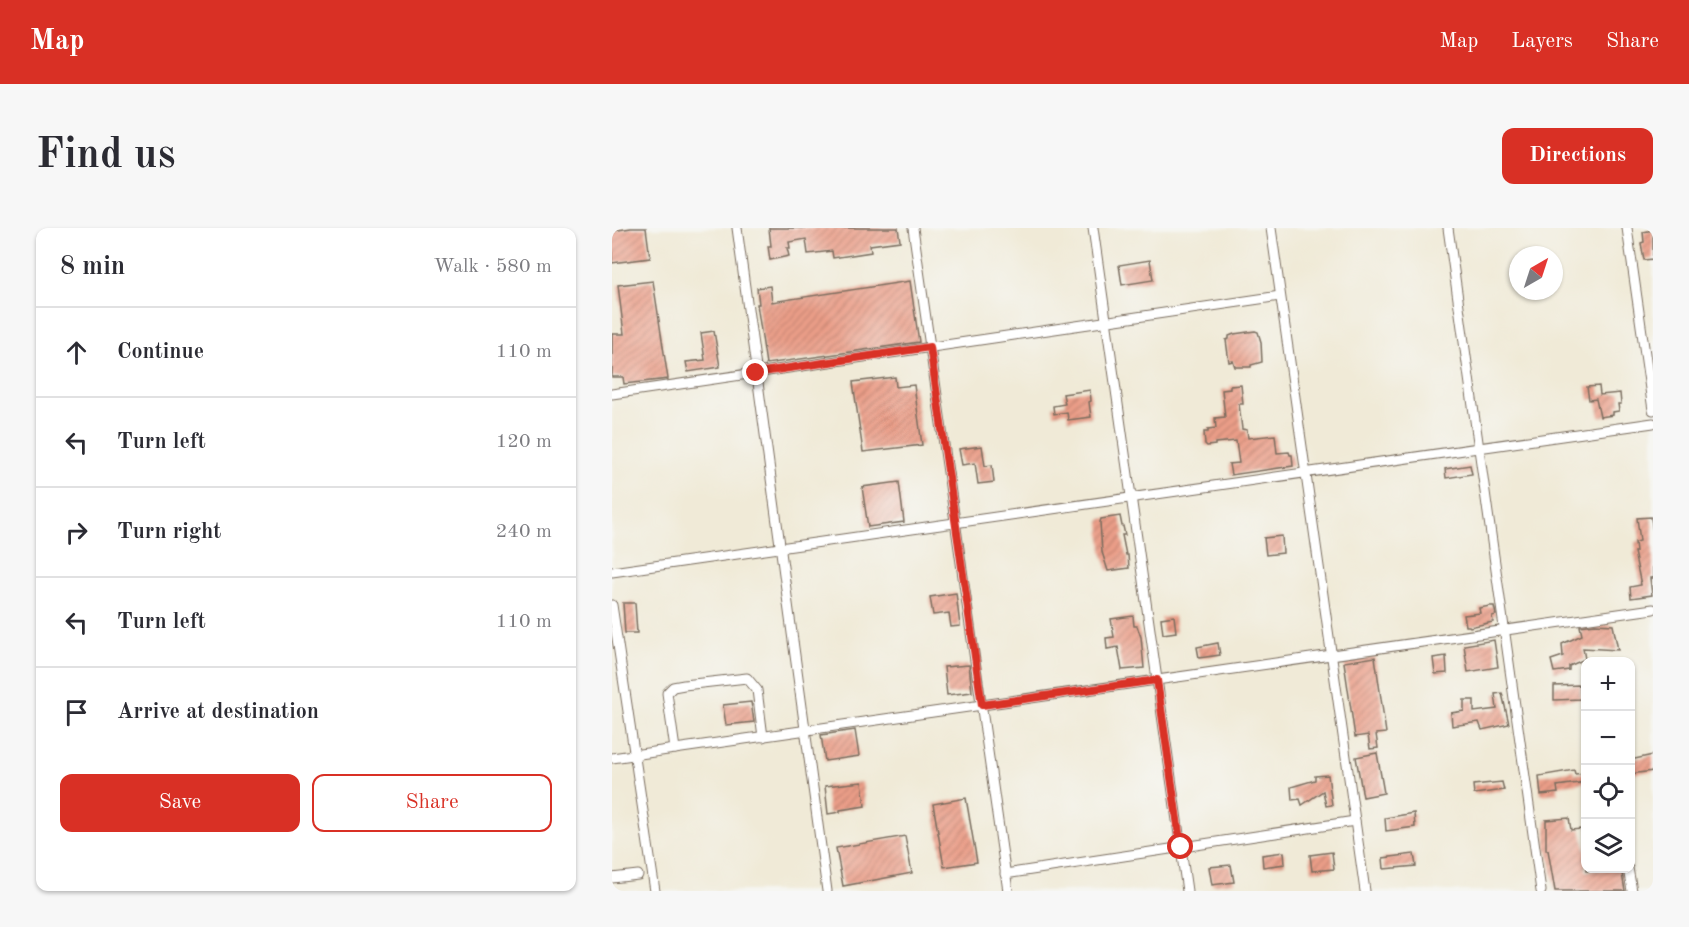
<!DOCTYPE html>
<html lang="en">
<head>
<meta charset="utf-8">
<style>
	:root { --surface:#fff; --page:#f7f7f7; --text:#2b2b33; --muted:#7c7c81; --line:#e1e1e2; --accent:#d93025 }
	body { margin:0; font-family:"Old Standard TT",serif; background:var(--page); color:var(--text) }
	.controls { position:absolute; right:18px; bottom:18px; display:grid; overflow:hidden; border-radius:12px; box-shadow:0 2px 4px #0004 }
	.controls button { width:54px; height:54px; display:grid; place-items:center; padding:0; border:0; border-bottom:2px solid var(--line); background:var(--surface); color:var(--text); font:30px sans-serif }
	.compass { position:absolute; left:897px; top:18px; width:54px; height:54px; border-radius:50%; background:var(--surface); box-shadow:0 2px 4px #0004; rotate:39deg }
	.stop { position:absolute; width:18px; height:18px; margin:-14px; border:4px solid #d93025; border-radius:50%; background:#fff }
	.stop.end { background:#d93025; border-color:#fff; box-shadow:0 2px 6px #0008 }
	.list { margin:0; padding:0; list-style:none }
	h2 { display:flex; justify-content:space-between; align-items:center; height:78px; margin:0; padding:0 24px; font-size:26px }
	h2 small { font-size:20px; font-weight:400; color:var(--muted) }
	.list li { display:grid; grid-template-columns:39px 1fr auto; gap:18px; align-items:center; box-sizing:border-box; height:90px; padding:0 24px; border-top:2px solid var(--line) }
	.list b { display:block; font-size:22px; white-space:nowrap }
	.list em { font-size:20px; font-style:normal; color:var(--muted) }
	.actions { display:flex; gap:12px; padding:18px 24px }
	.actions a { flex:1; padding:14px 0; border:2px solid var(--accent); border-radius:12px; text-align:center; font-size:21px; color:var(--accent) }
	.actions .main { background:var(--accent); color:#fff }
	.icon { flex:none; width:33px; height:33px; fill:none; stroke:currentColor; stroke-width:2; stroke-linecap:round; stroke-linejoin:round }
	.map { position:relative; flex:none; width:1041px; height:663px; overflow:hidden; border-radius:12px }
	header { display:flex; align-items:center; gap:36px; box-sizing:border-box; height:84px; padding:0 30px; background:var(--accent); color:#fff }
	header strong { font-size:28px }
	nav { display:flex; gap:33px; margin-inline-start:auto; font-size:21px }
	.intro { display:flex; align-items:center; justify-content:space-between; box-sizing:border-box; height:144px; padding:0 36px }
	h1 { margin:0; font-size:42px }
	.button { padding:15px 27px; border-radius:12px; background:var(--accent); color:#fff; font-size:21px; font-weight:700 }
	main { display:flex; gap:36px; padding:0 36px }
	aside { flex:1; background:var(--surface); border-radius:12px; box-shadow:0 2px 4px #0004 }
	.map>svg:first-child { display:block }
</style>
</head>
<body>
<header>
<strong>Map</strong>
<nav><a>Map</a><a>Layers</a><a>Share</a></nav>
</header>
<div class="intro"><h1>Find us</h1><a class="button">Directions</a></div>
<main>
<aside>
<h2>8 min<small>Walk · 580 m</small></h2>
<ul class="list">
<li><svg class="icon" aria-label="ahead" viewBox="0 0 24 24"><path d="M12 20V5M6 11l6-6 6 6"/></svg><div><b>Continue</b></div><em>110 m</em></li>
<li><svg class="icon" aria-label="left" viewBox="0 0 24 24"><path d="M17 20v-9H6M10 6l-5 5 5 5"/></svg><div><b>Turn left</b></div><em>120 m</em></li>
<li><svg class="icon" aria-label="right" viewBox="0 0 24 24"><path d="M7 20v-9h11M14 6l5 5-5 5"/></svg><div><b>Turn right</b></div><em>240 m</em></li>
<li><svg class="icon" aria-label="left" viewBox="0 0 24 24"><path d="M17 20v-9H6M10 6l-5 5 5 5"/></svg><div><b>Turn left</b></div><em>110 m</em></li>
<li><svg class="icon" aria-label="arrive" viewBox="0 0 24 24"><path d="M6 21V4h12l-3 4 3 4H6"/></svg><div><b>Arrive at destination</b></div></li>
</ul>
<div class="actions"><a class="main">Save</a><a>Share</a></div>
</aside>
<div class="map">
<svg width="1041" height="663" viewBox="0 0 1041 663">
	<defs>
		<pattern id="building-hatch" width="6" height="6" patternUnits="userSpaceOnUse" patternTransform="scale(1.5)"><rect width="6" height="6" fill="#eb9e88"/><path d="M-1 1l2-2M0 6l6-6M5 7l2-2" fill="none" stroke="#c0816f"/></pattern>
	</defs>
	<rect width="100%" height="100%" fill="#f6f6f2"/>
	<filter id="ink" filterUnits="userSpaceOnUse"><feTurbulence type="fractalNoise" baseFrequency=".0167" numOctaves="2"/><feDisplacementMap in="SourceGraphic" scale="12" xChannelSelector="R" yChannelSelector="G"/><feConvolveMatrix kernelMatrix="1 2 1 2 8 2 1 2 1" color-interpolation-filters="sRGB"/></filter>
	<filter id="wash" filterUnits="userSpaceOnUse"><feTurbulence type="fractalNoise" baseFrequency=".008" numOctaves="4" result="noise"/><feDisplacementMap in="SourceGraphic" scale="24" xChannelSelector="R" yChannelSelector="G"/><feGaussianBlur stdDeviation="1.35" result="paint"/><feColorMatrix in="noise" values="0 0 0 0 0 0 0 0 0 0 0 0 0 0 0 0 0 1.4 0 .05"/><feComposite in="paint" operator="in"/></filter>
	<g filter="url(#wash)">
		<rect width="100%" height="100%" fill="#f0ead7"/>
		<g id="blocks">
			<g fill="url(#building-hatch)">
				<polygon points="19,0 34,0 38,30 0,35 0,3"/>
				<polygon points="157,0 286,0 288,13 258,17 259,24 221,30 220,23 196,26 194,11 177,14 178,20 175,20 177,28 158,32 156,18 159,18"/>
				<polygon points="1041,2 1041,31 1032,32 1029,15 1032,14 1031,4"/>
				<polygon points="538,32 541,52 510,57 507,37"/>
				<polygon points="41,53 56,151 12,156 11,149 0,149 0,106 12,106 6,57"/>
				<polygon points="298,53 307,114 154,136 145,76 147,76 145,60 158,58 160,74"/>
				<polygon points="102,103 108,139 76,144 74,134 93,132 89,105"/>
				<polygon points="643,103 646,104 649,114 650,134 639,137 639,139 623,139 621,133 617,134 614,112 617,111 617,108 622,106"/>
				<polygon points="283,149 284,159 302,157 310,217 251,224 241,154"/>
				<polygon points="629,157 631,176 627,176 630,201 635,202 636,210 663,207 665,225 677,224 678,227 680,227 681,238 619,247 617,236 627,235 624,213 603,215 603,217 595,218 593,216 592,204 596,204 596,201 604,200 603,190 613,189 610,162 618,161 618,158"/>
				<polygon points="987,158 988,167 1008,165 1009,176 1006,176 1007,183 1001,184 1001,187 988,189 984,171 977,172 975,159"/>
				<polygon points="478,162 479,173 477,174 479,189 456,192 455,184 442,186 441,178 453,176 451,166"/>
				<polygon points="370,218 373,238 380,237 382,254 366,256 363,235 350,237 347,221"/>
				<polygon points="858,237 860,246 834,250 833,241"/>
				<polygon points="287,254 292,294 256,299 250,259"/>
				<polygon points="508,288 510,298 511,298 513,307 510,307 514,327 516,327 517,340 496,343 490,324 488,294 489,291"/>
				<polygon points="1039,289 1041,304 1041,350 1038,350 1040,367 1019,370 1018,359 1029,357 1022,324 1024,324 1023,314 1028,313 1025,290"/>
				<polygon points="670,308 671,325 654,327 652,310"/>
				<polygon points="344,365 348,398 339,399 337,385 321,387 318,369"/>
				<polygon points="11,375 23,375 25,405 13,405"/>
				<polygon points="878,378 882,378 884,387 880,388 881,394 858,399 857,398 854,398 852,387 868,385 867,380"/>
				<polygon points="521,388 522,398 525,398 529,409 532,440 510,442 506,419 495,421 494,410 502,409 499,391"/>
				<polygon points="562,388 564,404 551,406 549,390"/>
				<polygon points="983,396 1001,397 1006,422 971,420 973,431 957,438 957,442 942,444 939,432 951,428 950,416 970,407 968,398"/>
				<polygon points="882,412 886,439 856,444 852,417"/>
				<polygon points="606,415 608,427 587,430 585,419"/>
				<polygon points="834,428 835,445 823,446 821,430"/>
				<polygon points="763,429 774,505 764,506 766,520 758,521 756,507 743,509 732,434"/>
				<polygon points="357,437 360,464 335,467 332,439"/>
				<polygon points="968,457 969,471 942,472 942,458"/>
				<polygon points="890,465 897,496 870,502 867,494 840,498 839,485 852,483 852,472 862,472 862,484 885,481 883,466"/>
				<polygon points="139,474 142,494 114,497 111,477"/>
				<polygon points="243,502 247,528 213,533 209,507"/>
				<polygon points="765,525 772,565 751,569 744,529"/>
				<polygon points="1041,527 1041,543 1018,546 1018,532"/>
				<polygon points="962,542 963,546 974,545 974,554 945,558 946,565 929,567 927,548"/>
				<polygon points="716,547 720,577 714,578 711,563 690,577 688,571 680,572 679,559 703,552 703,548"/>
				<polygon points="250,554 253,578 228,582 228,584 216,586 213,558"/>
				<polygon points="890,554 892,562 862,566 861,557"/>
				<polygon points="354,570 365,634 332,639 321,576"/>
				<polygon points="802,585 803,599 774,603 773,590"/>
				<polygon points="957,590 959,602 969,601 974,623 974,643 1009,640 1013,663 943,663 936,622 934,622 934,592"/>
				<polygon points="293,608 300,645 231,658 224,620"/>
				<polygon points="672,624 673,636 651,639 650,627"/>
				<polygon points="720,624 722,641 700,643 698,627"/>
				<polygon points="802,626 804,638 772,641 771,630"/>
				<polygon points="619,637 622,654 600,657 597,639"/>
			</g>
		</g>
	</g>
	<g filter="url(#ink)">
		<use href="#blocks" fill-opacity="0" stroke="#7a6d5f" stroke-width="1.5"/>
		<g fill="none" stroke-linecap="round" stroke-linejoin="round">
			<defs>
				<g id="minor">
					<polyline points="125,0 215,663"/>
					<polyline points="301,0 396,663"/>
					<polyline points="481,0 575,663"/>
					<polyline points="659,0 753,663"/>
					<polyline points="836,0 929,663"/>
					<polyline points="1015,0 1041,182"/>
					<polyline points="0,166 668,68"/>
					<polyline points="0,344 1041,195"/>
					<polyline points="0,377 43,663"/>
					<polyline points="63,521 55,465 61,459 72,457 135,450 145,462 151,509"/>
					<polyline points="0,530 1041,381"/>
					<polyline points="1016,640 1020,663"/>
					<polyline points="393,646 743,593"/>
					<polyline points="0,650 26,647"/>
				</g>
			</defs>
			<use href="#minor" stroke="#7a6d5f" stroke-width="11"/>
			<use href="#minor" stroke="#fff" stroke-width="9"/>
		</g>
	</g>
	<g fill="none" stroke-linecap="round" stroke-linejoin="round" filter="url(#ink)">
		<polyline stroke="#d93025" stroke-width="8" points="144,145 318,119 370,477 545,452 569,619"/>
	</g>
</svg>
<div class="controls">
<button>+</button>
<button>−</button>
<button><svg class="icon" aria-label="locate" viewBox="0 0 24 24"><circle cx="12" cy="12" r="6"/><path d="M12 2v4M12 18v4M2 12h4M18 12h4"/></svg></button>
<button><svg class="icon" aria-label="layers" viewBox="0 0 24 24"><path d="M12 4l9 5-9 5-9-5zM3 14l9 5 9-5"/></svg></button>
</div>
<svg class="compass" viewBox="-18 -18 36 36"><path d="M0-13l5 13h-10z" fill="#e53935"/><path d="M0 13l5-13h-10z" fill="#7c7c81"/></svg>
<div class="stop" style="left:569px;top:619px"></div>
<div class="stop end" style="left:144px;top:145px"></div>
</div>
</main>
</body>
</html>
